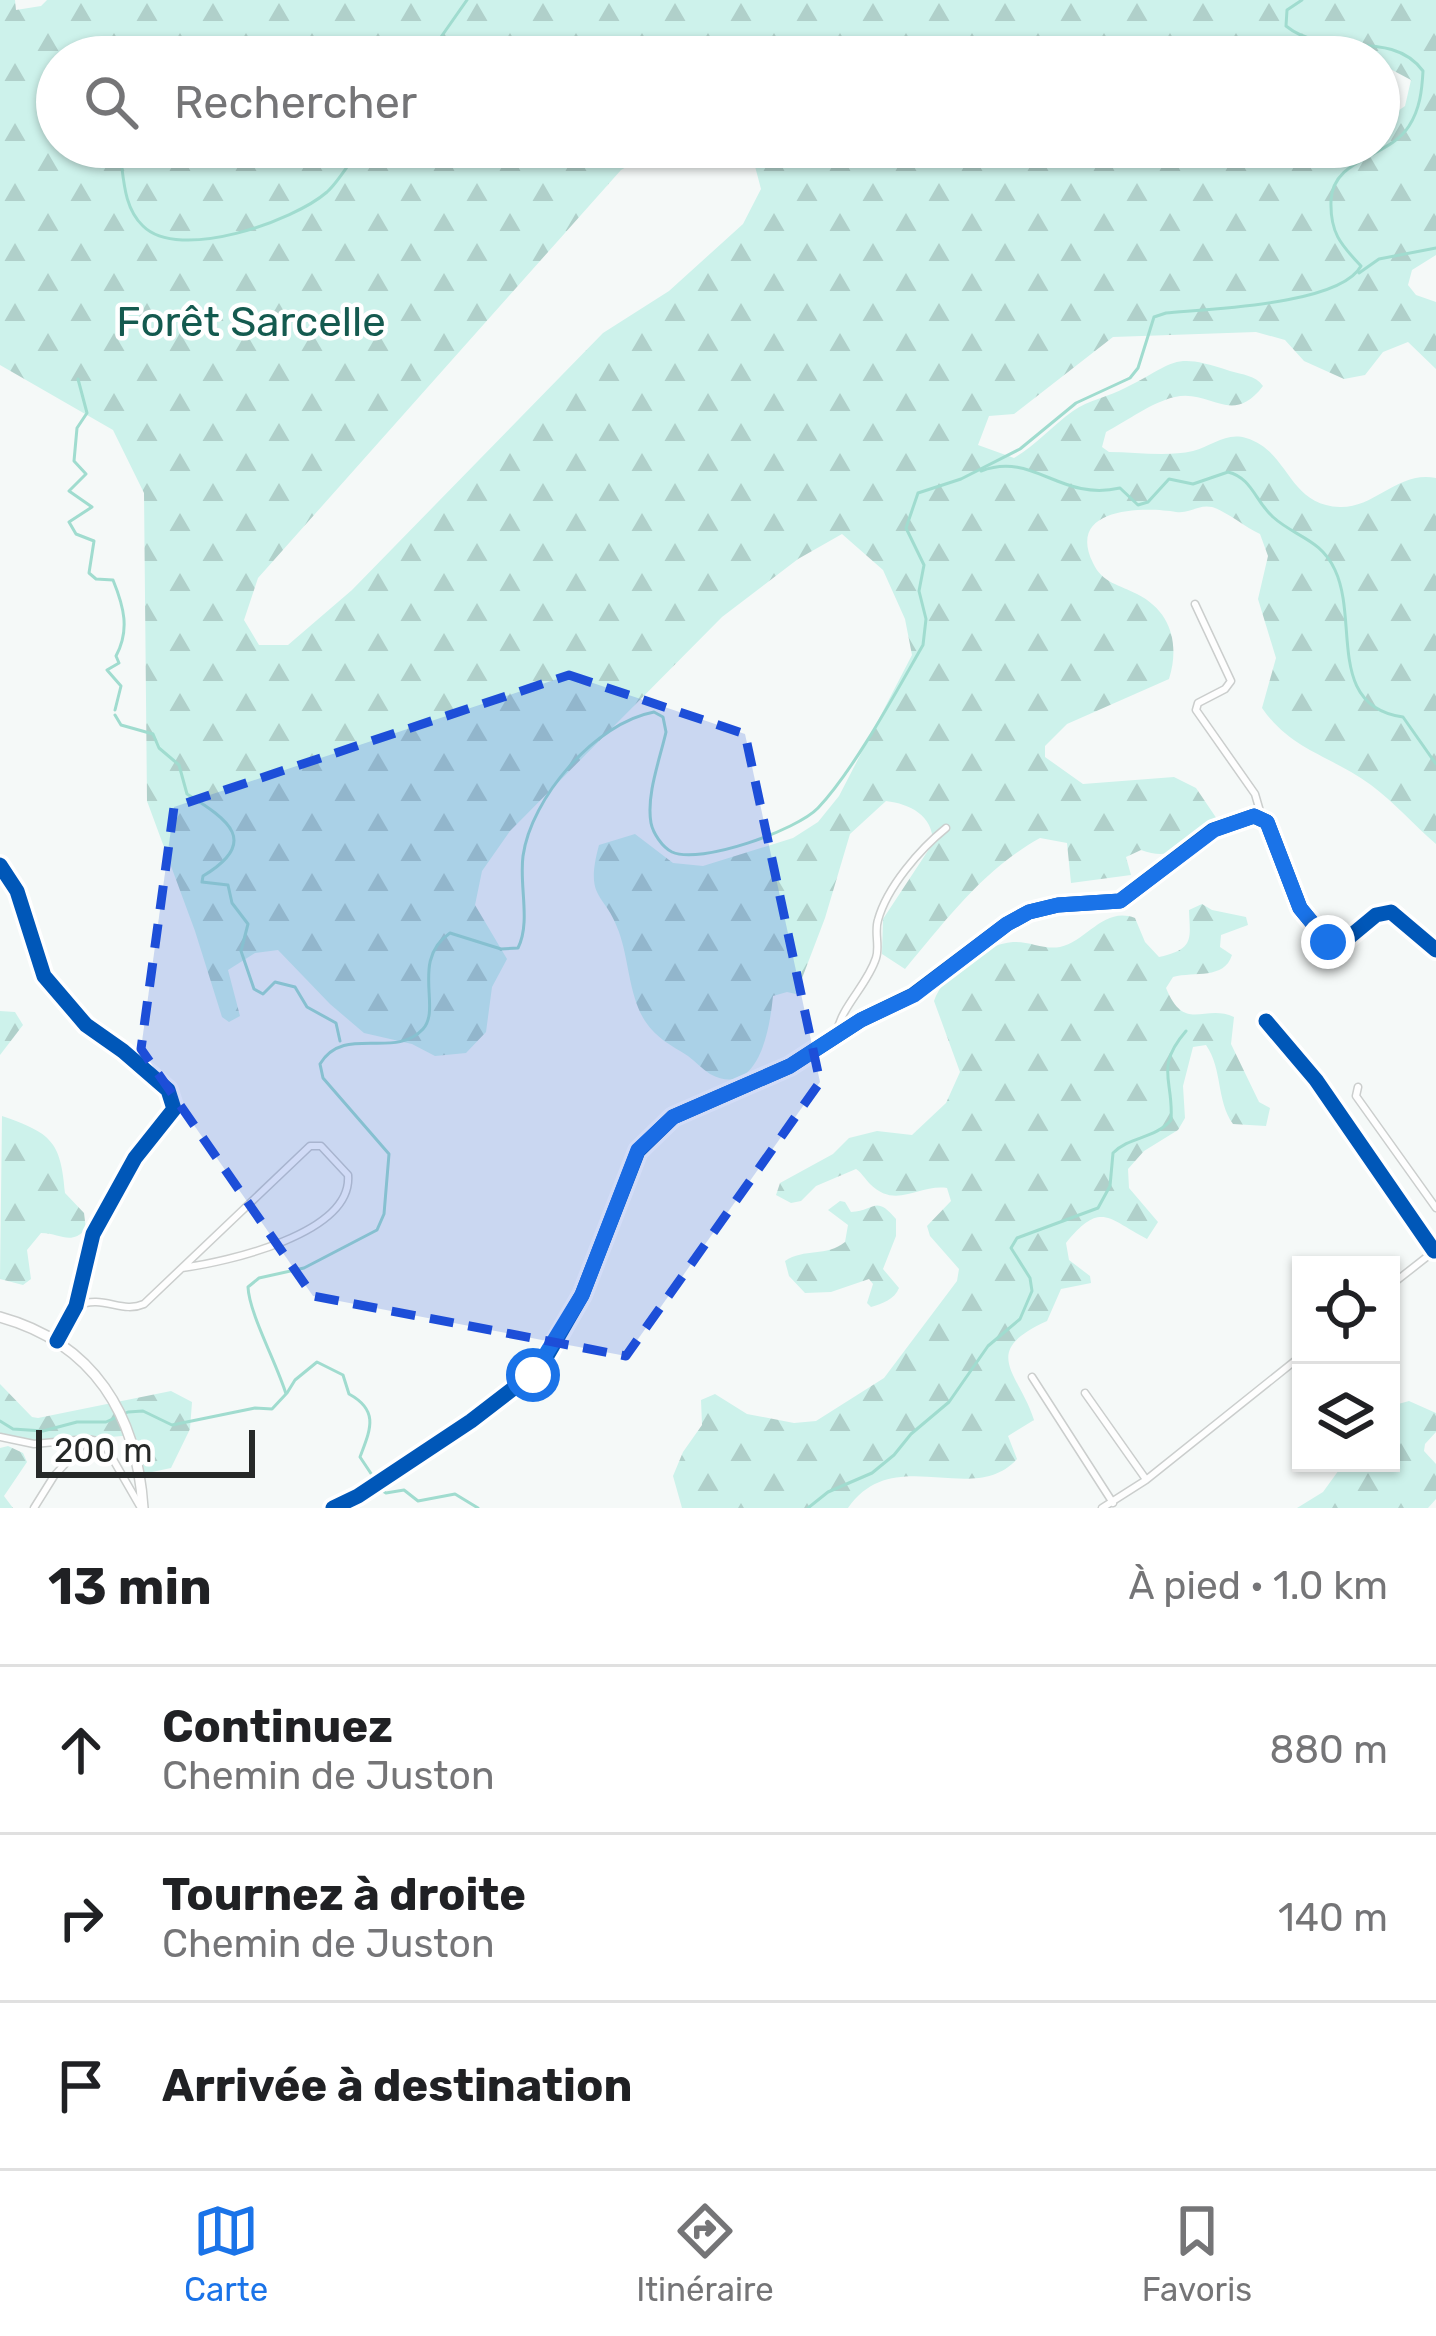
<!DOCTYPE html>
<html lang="fr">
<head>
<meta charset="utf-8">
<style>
	:root { --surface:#fff; --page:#f6f6f6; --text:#202124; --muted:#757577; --line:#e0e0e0; --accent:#1a73e8 }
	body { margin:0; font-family:Rubik,sans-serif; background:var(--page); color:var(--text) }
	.controls { position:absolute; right:36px; bottom:36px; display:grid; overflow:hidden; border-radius:0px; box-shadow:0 3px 9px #0004 }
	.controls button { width:108px; height:108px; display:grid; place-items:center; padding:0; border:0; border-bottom:3px solid var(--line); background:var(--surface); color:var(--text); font:60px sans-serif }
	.scale { position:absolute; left:36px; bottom:30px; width:219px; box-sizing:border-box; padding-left:12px; border:6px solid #262928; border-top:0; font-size:33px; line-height:42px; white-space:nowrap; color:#262928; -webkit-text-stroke:9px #fff; paint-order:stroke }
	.stop { position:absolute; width:36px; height:36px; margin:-27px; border:9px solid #1a73e8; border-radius:50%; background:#fff }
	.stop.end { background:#1a73e8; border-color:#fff; box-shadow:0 3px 12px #0008 }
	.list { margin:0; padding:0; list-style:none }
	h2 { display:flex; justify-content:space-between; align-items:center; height:156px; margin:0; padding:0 48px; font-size:51px }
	h2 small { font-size:39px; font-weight:400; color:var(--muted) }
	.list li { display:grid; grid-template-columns:78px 1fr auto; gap:36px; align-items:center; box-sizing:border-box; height:168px; padding:0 48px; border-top:3px solid var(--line) }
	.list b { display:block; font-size:45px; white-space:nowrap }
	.list p { margin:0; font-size:39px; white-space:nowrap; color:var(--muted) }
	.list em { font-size:39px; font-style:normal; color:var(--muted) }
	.icon { flex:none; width:66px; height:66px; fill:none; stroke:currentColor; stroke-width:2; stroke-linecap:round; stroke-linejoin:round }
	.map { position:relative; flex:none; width:1436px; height:1508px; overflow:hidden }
	.search { position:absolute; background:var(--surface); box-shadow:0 3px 9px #0004; left:36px; right:36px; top:36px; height:132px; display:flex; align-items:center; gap:30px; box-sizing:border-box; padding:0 42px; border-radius:66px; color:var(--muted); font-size:45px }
	.sheet { height:660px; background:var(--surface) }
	nav { display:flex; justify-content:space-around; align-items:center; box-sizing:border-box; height:168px; border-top:3px solid var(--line); background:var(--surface); font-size:33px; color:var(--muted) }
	nav a { display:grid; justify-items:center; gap:6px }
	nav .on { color:var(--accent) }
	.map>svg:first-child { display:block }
</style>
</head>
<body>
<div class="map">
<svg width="1436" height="1508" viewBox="0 0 1436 1508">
	<defs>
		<pattern id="forest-firs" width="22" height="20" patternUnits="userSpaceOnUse" patternTransform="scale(3)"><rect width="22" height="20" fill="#cdf2eb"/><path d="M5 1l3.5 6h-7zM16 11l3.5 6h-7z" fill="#b0d0ca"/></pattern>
	</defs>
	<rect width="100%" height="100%" fill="#f5f9f8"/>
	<g fill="url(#forest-firs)" fill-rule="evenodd">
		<path d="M 0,0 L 15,0 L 16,10 L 41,6 L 47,0 L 1436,0 L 1436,255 L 1412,270 L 1408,285 L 1416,295 L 1436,302 L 1436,369 L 1408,342 L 1383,352 L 1365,375 L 1344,379 L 1304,361 L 1285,340 L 1256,332 L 1113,337 L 1014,414 L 989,416 L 978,445 L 1014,458 C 1036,445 1052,426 1073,411 C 1088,400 1109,397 1125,388 C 1176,363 1171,351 1230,371 C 1243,375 1255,375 1263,386 C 1232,427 1210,389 1175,397 C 1152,402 1127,421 1106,432 L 1102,447 L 1109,452 C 1135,452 1167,457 1193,451 C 1212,446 1226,432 1246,438 C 1290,451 1287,505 1340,507 C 1375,508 1399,470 1436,478 L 1436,844 C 1414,825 1394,802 1371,785 C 1330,755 1292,751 1262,708 L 1276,658 L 1258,599 L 1268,556 L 1260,534 C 1245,527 1224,510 1212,507 C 1198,504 1190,514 1176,512 C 1146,507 1065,506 1093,563 C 1102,583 1120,585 1137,594 C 1171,611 1180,644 1169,679 L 1067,724 L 1045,746 L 1045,757 L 1083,784 L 1174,777 L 1196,788 L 1217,819 C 1191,841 1176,863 1141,850 L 1126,857 L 1131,875 L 1071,883 L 1067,843 L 1040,838 C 983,870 947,919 905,969 L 882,954 L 883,919 L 933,843 C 933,815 910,804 886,801 L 850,834 L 825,918 L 796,994 L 787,992 L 773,996 C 770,1027 759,1100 710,1074 C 702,1069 695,1061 688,1056 C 671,1045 657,1039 645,1021 C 629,996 629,960 619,932 C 605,891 584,901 599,845 L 635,834 L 673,863 L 703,866 L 793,838 L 818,822 L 839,796 L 912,655 L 905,619 L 883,570 L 842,534 L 798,559 L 722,617 L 510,831 L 482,871 L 475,905 L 507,959 L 492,987 L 486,1032 L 466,1053 L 435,1056 L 412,1044 L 364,1033 L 330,1004 L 278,950 L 255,953 L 228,970 L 240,1016 L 229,1022 L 222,1017 L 195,931 L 147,801 L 144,493 L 113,430 L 0,365 ZM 1278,53 L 1379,57 L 1379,63 L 1411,80 L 1405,106 L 1379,124 L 1379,147 L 1311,147 L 1274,164 L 1236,167 L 1225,155 L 1227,147 L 745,147 L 752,155 L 761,189 L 743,224 L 669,291 L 603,333 L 352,590 L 288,645 L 259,645 L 244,620 L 258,578 L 621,170 L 661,147 L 57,147 L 57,57 L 1271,57 Z"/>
		<path d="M 1202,904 L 1212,910 L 1246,917 L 1248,925 L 1221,935 L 1220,947 L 1232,955 C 1224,980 1195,971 1173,977 L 1166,988 C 1185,1034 1204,1003 1234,1017 L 1231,1044 L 1259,1102 L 1270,1108 L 1266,1126 L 1233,1124 C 1216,1100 1223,1070 1206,1045 L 1193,1047 L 1183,1086 L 1185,1118 L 1178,1130 L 1144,1151 L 1128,1169 L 1129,1188 L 1158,1222 L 1147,1239 C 1108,1219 1101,1200 1066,1243 L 1069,1260 L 1090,1276 L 1091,1283 L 1061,1289 L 1047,1321 C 979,1352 1018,1371 1034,1420 L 1008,1436 L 1017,1459 C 973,1508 894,1442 848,1508 L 682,1508 L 673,1476 L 683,1452 L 702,1425 L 701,1400 L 715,1394 L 747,1414 L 794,1423 L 816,1421 L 884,1378 L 957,1281 L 959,1269 L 930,1236 L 927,1226 L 951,1201 L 947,1188 C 919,1184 896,1210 870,1184 C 865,1179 862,1173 856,1169 L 816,1186 L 801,1201 L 791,1203 L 776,1195 L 780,1183 L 833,1154 L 849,1138 L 877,1131 L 912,1135 L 946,1103 L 960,1072 L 934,1001 C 943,974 984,944 1013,942 C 1030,941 1044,950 1060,947 C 1087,941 1104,906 1135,918 L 1145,942 L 1159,957 C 1195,949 1190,939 1189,910 Z"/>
		<polygon points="0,1011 15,1012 23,1025 0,1055"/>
		<path d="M 2,1116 C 51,1133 61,1141 65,1193 L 84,1213 L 86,1229 C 70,1246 61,1233 41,1233 L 27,1250 L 31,1279 L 23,1285 L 0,1279 Z"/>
		<path d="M 840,1201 L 845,1202 L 851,1212 C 875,1211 875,1194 896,1219 L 896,1236 L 883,1269 L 899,1288 C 895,1299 882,1304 871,1307 L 867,1303 L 873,1284 L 869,1279 L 831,1292 L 805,1293 L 789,1276 L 785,1261 C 804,1248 827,1257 845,1242 L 848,1225 L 828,1210 Z"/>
		<polygon points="0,1384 32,1417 38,1418 171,1391 192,1402 190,1429 171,1468 138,1475 139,1444 134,1435 39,1443 0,1433"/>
		<polygon points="1409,1401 1436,1413 1436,1432 1425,1444 1424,1451 1436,1464 1436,1499 1428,1508 1297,1508 1323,1492 1344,1463 1391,1463 1391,1406"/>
		<polygon points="8,1446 23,1453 27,1462 4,1496 13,1508 0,1508 0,1448"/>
	</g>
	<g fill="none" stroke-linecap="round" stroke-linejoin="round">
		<g stroke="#a0dccf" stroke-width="3">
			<polyline points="427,57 467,0"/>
			<path d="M 119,147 C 124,174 122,206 143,226 C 179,262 294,221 327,192 C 340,180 350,161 361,147"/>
			<polyline points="1359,273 1379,259 1436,248"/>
			<path d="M 78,379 L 87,413 L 77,428 L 74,461 L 86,474 L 69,491 L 92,507 L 69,522 L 76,534 L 94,541 L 89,573 L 96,579 L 113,580 C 124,607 130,630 116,656 L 119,663 L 107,670 L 121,686 L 115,710"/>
			<path d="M 981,471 C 1034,451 1060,502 1120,488 L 1138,505 L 1148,502 L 1169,479 L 1193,484 L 1228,472 C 1252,478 1255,501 1273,517 C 1295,537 1321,539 1335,570 C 1359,621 1326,706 1403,717 L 1436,764"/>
			<path d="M 115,715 L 121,725 L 153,734 L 159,748 L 179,765 L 187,794 C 229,820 260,842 203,876 L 202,882 L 228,885 L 232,903 L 248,924 L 241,951 L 254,989 L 263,994 L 275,982 L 295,987 L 307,1007 L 336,1023 L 340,1041"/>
			<path d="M 287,1393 L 295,1380 L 317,1362 L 343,1375 L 349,1394 C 380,1411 370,1430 360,1457 L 374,1478"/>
			<path d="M 0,1421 L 13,1429 L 43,1431 L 77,1422 L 106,1422 L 128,1412 L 143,1411 L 172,1425 L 255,1408 L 272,1409 L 286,1394 C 277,1364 249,1313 248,1287 L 259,1278 L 304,1268 L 377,1230 L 384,1214 L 389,1154 L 323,1078 L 320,1064 C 344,1024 395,1060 423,1029 C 442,1008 410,960 450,933 L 501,949 L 518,948 C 531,922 519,886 523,856 C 531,798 595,723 654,712 L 663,717 L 666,732 C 660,759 646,795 651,823 C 653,833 662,847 672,852 C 700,865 797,830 818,808 C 854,770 896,692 923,645 L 926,619 L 919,591 L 924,565 L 906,528 L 918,493 L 961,479 L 1020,449 L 1076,403 L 1130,378 L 1138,368 L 1154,317 L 1166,313 C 1208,309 1340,305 1361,266 C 1340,244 1330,232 1331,201 C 1332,158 1389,158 1409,126 C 1420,109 1422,90 1423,71 C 1391,27 1328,60 1286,26 L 1287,10 L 1302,0"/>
			<polyline points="381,1490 386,1493 404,1490 418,1501 455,1494 478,1508"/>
			<path d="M 808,1508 L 828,1492 L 872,1473 L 894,1455 L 911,1434 L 949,1402 L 988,1346 L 1020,1319 L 1032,1291 L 1030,1278 L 1011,1248 L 1017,1238 L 1098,1208 L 1110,1186 L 1113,1153 C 1130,1136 1155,1139 1171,1120 C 1174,1080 1154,1068 1186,1031"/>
		</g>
		<defs>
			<g id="street">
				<polyline points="1195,604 1231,681 1225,689 1198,703 1196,710 1255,794 1262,818"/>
				<polyline points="0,865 17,891 44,976 86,1025 123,1051 168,1090 174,1109 135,1158 93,1234 76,1306 57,1340"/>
				<polyline points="1266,1021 1316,1080 1434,1251"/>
				<path d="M 836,1035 C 841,1006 867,986 876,958 C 880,946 874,932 878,920 C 887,887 920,849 946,828"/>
				<polyline points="1358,1087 1356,1096 1436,1208"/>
				<polyline points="1391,1285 1433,1252"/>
				<path d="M 76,1306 C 104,1294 121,1314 144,1304 L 310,1146 L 321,1146 L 348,1175 C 353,1234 226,1262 182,1268"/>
				<polyline points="1032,1377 1113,1503"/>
				<polyline points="1085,1393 1145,1478"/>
				<polyline points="0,1437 34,1444 87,1439 103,1442 141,1508"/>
				<polyline points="34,1508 54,1476 85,1442"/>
				<polyline points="333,1508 358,1496 471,1421 540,1368 582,1295 638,1151 673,1117 790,1066 861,1020 913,995 1007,924 1029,912 1058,905 1120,901 1213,830 1254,816 1267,822 1300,908 1328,942 1341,944 1376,915 1391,912 1436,950"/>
				<polyline points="1102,1508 1146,1480 1301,1356"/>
			</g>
			<path id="secondary" d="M 0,1317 C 94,1343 137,1415 143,1508"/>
		</defs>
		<use href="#street" stroke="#cbcecd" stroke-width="9"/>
		<use href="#secondary" stroke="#cbcecd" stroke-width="12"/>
		<use href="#street" stroke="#fefefe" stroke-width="6"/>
		<use href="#secondary" stroke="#fefefe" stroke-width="9"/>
		<defs>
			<g id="cycleway">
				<polyline points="0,865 17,891 44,976 86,1025 123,1051 168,1090 174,1109 135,1158 93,1234 76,1306 57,1341"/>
				<polyline points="1266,1021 1316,1080 1434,1251"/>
				<polyline points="333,1508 358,1496 471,1421 540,1368 582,1295 638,1151 673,1117 790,1066 861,1020 913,995 1007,924 1029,912 1058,905 1120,901 1213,830 1254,816 1267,822 1300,908 1328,942 1341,944 1376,915 1391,912 1436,950"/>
			</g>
		</defs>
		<use href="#cycleway" stroke="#fff" stroke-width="22"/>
		<use href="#cycleway" stroke="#0057b8" stroke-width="15"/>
	</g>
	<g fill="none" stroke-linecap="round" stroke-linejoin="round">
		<polyline stroke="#1a73e8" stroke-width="15" points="533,1375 582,1295 638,1150 673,1117 790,1066 861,1020 914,995 1007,924 1029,912 1058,905 1120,901 1214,830 1254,816 1267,822 1300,908 1328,942"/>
	</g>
	<path fill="#1d4ed8" fill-opacity="0.2" stroke="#1d4ed8" stroke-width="9" stroke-dasharray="24 15" stroke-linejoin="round" d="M 569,675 L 745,734 L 820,1082 L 626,1356 L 313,1296 L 141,1049 L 174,807 Z"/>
	<g text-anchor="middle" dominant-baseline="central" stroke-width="9" stroke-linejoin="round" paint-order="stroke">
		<g font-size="42" fill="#145a4f" stroke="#fff">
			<text x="251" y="322">Forêt Sarcelle</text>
		</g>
	</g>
</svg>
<div class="controls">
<button><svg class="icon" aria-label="locate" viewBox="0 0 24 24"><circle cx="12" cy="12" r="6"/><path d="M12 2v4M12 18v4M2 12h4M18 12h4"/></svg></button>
<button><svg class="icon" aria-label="layers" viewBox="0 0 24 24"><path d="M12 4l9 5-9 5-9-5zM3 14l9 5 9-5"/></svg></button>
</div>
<div class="scale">200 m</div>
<div class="stop" style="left:533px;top:1375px"></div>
<div class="stop end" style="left:1328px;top:942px"></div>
<div class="search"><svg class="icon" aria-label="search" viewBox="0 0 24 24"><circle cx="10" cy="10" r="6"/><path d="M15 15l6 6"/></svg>Rechercher</div>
</div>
<section class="sheet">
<h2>13 min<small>À pied · 1.0 km</small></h2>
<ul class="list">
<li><svg class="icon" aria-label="ahead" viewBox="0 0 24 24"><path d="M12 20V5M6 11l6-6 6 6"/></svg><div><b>Continuez</b><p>Chemin de Juston</p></div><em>880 m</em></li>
<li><svg class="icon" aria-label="right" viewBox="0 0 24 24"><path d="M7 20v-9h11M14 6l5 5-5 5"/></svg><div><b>Tournez à droite</b><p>Chemin de Juston</p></div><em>140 m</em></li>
<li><svg class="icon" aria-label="arrive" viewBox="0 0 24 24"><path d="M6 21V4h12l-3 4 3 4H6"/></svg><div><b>Arrivée à destination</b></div></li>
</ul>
</section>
<nav>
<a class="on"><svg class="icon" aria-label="map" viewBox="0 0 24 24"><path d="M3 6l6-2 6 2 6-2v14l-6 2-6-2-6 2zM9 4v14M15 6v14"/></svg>Carte</a>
<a><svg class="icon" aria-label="directions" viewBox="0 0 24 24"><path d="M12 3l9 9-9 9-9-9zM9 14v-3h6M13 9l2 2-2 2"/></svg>Itinéraire</a>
<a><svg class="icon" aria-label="saved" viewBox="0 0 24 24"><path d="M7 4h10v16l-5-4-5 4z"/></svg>Favoris</a>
</nav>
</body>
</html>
